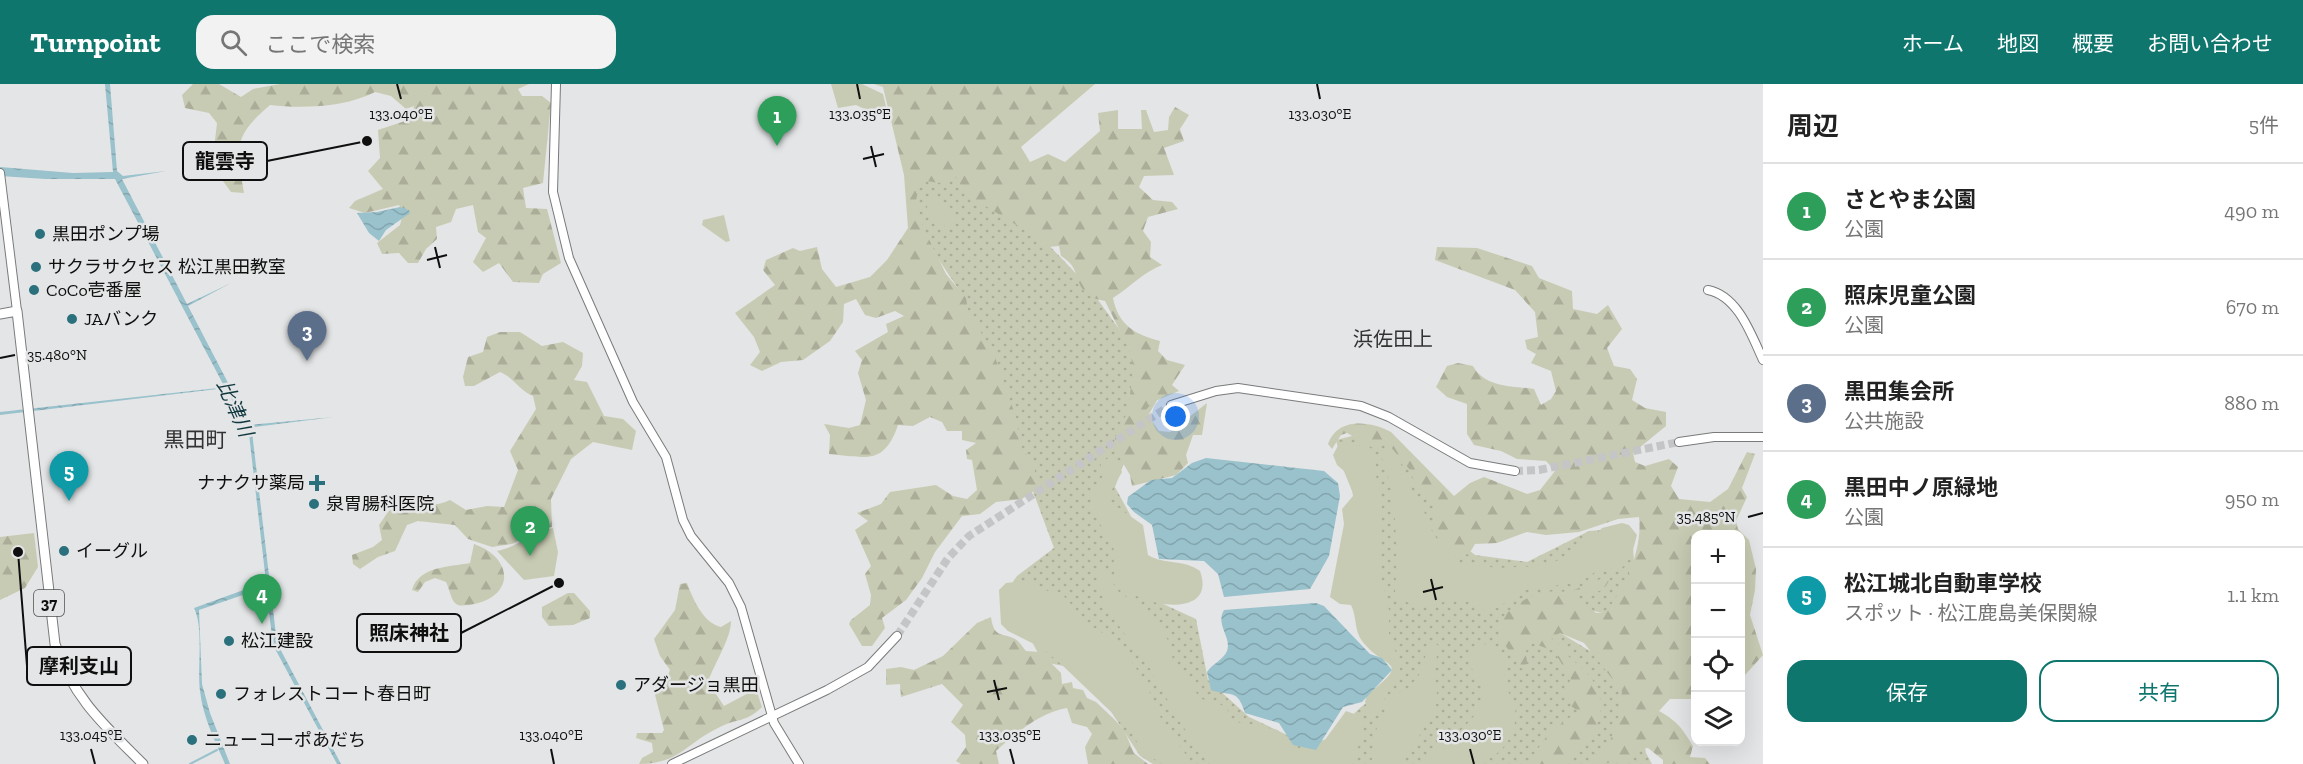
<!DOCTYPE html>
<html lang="ja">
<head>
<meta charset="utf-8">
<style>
	:root { --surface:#fff; --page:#f2f2f2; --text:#222; --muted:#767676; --line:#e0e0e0; --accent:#0f766e }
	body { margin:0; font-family:"Zilla Slab","Noto Sans JP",serif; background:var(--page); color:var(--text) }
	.controls { position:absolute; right:18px; bottom:18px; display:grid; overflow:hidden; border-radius:12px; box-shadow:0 6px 24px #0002 }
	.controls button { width:54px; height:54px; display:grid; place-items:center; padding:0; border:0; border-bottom:2px solid var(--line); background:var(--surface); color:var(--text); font:30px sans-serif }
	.you { position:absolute; left:1176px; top:333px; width:21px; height:21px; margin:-15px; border:4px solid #fff; border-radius:50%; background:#1a73e8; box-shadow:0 0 0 9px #1a73e833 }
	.badge { display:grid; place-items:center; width:39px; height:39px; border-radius:50%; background:var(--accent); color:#fff; font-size:20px; font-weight:700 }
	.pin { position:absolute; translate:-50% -50px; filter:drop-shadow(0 2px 3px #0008) }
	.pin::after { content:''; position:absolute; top:32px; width:21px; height:18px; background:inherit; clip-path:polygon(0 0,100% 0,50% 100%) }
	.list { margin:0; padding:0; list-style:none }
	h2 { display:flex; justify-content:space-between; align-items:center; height:78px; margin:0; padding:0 24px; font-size:26px }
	h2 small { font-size:20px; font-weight:400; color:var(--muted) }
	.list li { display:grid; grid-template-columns:39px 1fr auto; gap:18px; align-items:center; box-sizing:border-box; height:96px; padding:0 24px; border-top:2px solid var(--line) }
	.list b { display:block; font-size:22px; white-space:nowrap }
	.list p { margin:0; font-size:20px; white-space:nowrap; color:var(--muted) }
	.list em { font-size:20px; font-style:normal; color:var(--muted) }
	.actions { display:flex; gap:12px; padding:18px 24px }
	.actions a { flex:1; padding:14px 0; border:2px solid var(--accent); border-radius:18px; text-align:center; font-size:21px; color:var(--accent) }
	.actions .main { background:var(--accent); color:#fff }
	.icon { flex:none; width:33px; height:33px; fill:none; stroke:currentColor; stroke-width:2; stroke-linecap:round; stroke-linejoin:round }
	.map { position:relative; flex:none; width:1763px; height:680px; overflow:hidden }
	header { display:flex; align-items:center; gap:36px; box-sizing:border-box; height:84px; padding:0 30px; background:var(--accent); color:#fff }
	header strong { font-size:28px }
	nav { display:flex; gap:33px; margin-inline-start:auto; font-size:21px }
	.search { width:420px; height:54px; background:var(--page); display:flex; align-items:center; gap:15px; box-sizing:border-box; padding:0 21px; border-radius:18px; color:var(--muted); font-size:22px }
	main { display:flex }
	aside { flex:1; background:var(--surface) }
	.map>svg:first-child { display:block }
</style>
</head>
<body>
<header>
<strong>Turnpoint</strong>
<div class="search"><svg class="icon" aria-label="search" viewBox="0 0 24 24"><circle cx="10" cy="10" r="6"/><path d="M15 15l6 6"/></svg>ここで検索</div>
<nav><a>ホーム</a><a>地図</a><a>概要</a><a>お問い合わせ</a></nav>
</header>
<main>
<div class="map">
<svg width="1763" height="680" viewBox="0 0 1763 680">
	<defs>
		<pattern id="grass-dots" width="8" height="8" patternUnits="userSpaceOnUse" patternTransform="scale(1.5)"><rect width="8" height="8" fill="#c8cbb3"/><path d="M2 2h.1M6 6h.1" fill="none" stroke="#abad99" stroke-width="1.8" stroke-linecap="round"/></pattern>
		<pattern id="forest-firs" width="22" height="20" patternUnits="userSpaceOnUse" patternTransform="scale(1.5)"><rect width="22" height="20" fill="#c8cbb3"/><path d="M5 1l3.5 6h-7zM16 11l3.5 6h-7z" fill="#abad99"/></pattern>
		<pattern id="water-waves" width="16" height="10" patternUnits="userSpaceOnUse" patternTransform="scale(1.5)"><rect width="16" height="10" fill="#99c2cc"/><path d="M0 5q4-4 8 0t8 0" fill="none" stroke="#83a6ae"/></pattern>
	</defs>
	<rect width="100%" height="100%" fill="#e4e5e6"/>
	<polygon fill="url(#grass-dots)" points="949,85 1040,152 1088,202 1163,306 1131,361 1115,403 1133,436 1161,519 1196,535 1208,596 1249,633 1285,650 1302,662 1327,655 1361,623 1390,602 1397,577 1382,561 1355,414 1343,385 1336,356 1360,350 1388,359 1418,386 1458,457 1475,471 1527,478 1589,447 1628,444 1633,463 1635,494 1610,530 1558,521 1539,536 1633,593 1646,669 1652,680 1153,680 1140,672 1084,586 1043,578 1005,509 1017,492 1054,464 957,203 913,137 908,106 923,91"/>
	<g fill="url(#forest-firs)">
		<path d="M 193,0 L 219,0 L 241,13 L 253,5 L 280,0 L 529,0 L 518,5 L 522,12 L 542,12 L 551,19 L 543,99 L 523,104 L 526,124 L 547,125 L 561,179 L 543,190 L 539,199 L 513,198 L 499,179 L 483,188 L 473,178 L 486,154 L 478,148 L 473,121 L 456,125 L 451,138 L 436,143 L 437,155 L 426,165 L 418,179 L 408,179 L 399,169 L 382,170 L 377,159 L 400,141 L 403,129 L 399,121 L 365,129 L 349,124 L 355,117 L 383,105 L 368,87 L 380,74 L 378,46 L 411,35 L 414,22 L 406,25 L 391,12 L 375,8 C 346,23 303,25 270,21 C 233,53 236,62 244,109 L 231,108 L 212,82 L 217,39 L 209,29 L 185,24 L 182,11 Z"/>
		<path d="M 874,0 L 1095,0 L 1021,63 L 1030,78 L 1048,70 L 1065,78 L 1100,47 L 1098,29 L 1118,26 L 1118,45 L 1142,45 L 1141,26 L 1146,26 L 1154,48 L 1168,46 L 1169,33 L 1175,23 L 1189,31 L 1180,45 L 1184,57 L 1164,64 L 1174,91 L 1144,92 L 1139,103 L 1153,116 L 1172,118 L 1178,125 L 1148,133 L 1143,147 L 1151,158 L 1150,173 L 1162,181 C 1144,188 1130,203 1113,214 C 1118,241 1136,251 1160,257 L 1158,267 L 1167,276 L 1185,281 L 1172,301 L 1179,307 L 1153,318 L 1145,327 L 1159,347 L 1170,348 L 1207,319 L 1202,351 L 1193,351 L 1186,371 L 1188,379 L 1176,391 L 1132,402 L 1130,391 L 1114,364 L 1116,345 L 1128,329 L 1133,284 L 1130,267 L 1105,217 C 1068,210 1087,187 1061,172 L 1059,162 L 1049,163 L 1037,158 L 1023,145 L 966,110 L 955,91 L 939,99 L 921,96 L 916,116 L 923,143 L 946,190 L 966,214 L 968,226 L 995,273 L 1017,336 L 1019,359 L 1034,382 L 1038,404 L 1022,415 L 996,418 L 980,430 L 962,432 L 935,468 L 922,494 L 906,516 L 882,534 L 885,544 L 872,562 L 862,562 L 849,540 L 851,536 L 870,521 L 871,511 L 865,490 L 871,482 L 855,446 L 868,437 L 857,429 L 881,420 L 890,408 L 936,401 L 953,412 L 967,415 L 977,406 L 972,376 L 967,375 L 966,366 L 976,359 L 962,356 L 962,347 L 947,347 L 942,338 L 930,333 L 913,342 L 898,341 C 884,382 866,373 829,370 L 830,351 L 824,340 L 849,344 L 860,341 L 866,316 L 858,289 L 862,276 L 855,267 L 888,248 L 886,240 L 904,232 L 895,227 L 876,234 L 865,231 L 856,215 L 844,220 L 843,238 L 830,257 L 803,276 L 781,278 L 762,287 L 750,281 L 760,268 L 754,253 L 735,229 L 775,201 L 763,186 L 766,176 L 793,164 L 800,167 L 817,163 L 822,185 L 836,203 L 870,193 L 887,176 L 908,144 L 904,91 L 883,3 Z"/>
		<path d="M 1437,163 L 1477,164 L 1532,182 L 1539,194 L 1572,207 L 1573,225 L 1597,230 L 1608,221 L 1622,245 L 1607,264 L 1614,282 L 1630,285 L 1637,295 L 1632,316 L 1645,324 L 1666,328 L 1666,342 L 1633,369 L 1635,378 L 1645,382 L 1669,375 L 1678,383 L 1671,402 L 1679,415 L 1710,418 L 1728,405 L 1747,368 L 1755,370 L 1742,404 L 1747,413 L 1736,437 L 1738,445 L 1749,456 L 1756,485 L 1755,506 L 1750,531 L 1763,571 L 1746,590 L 1741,593 L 1740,450 L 1696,450 L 1695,615 L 1670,615 L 1659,627 C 1676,636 1683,645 1693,662 L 1690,673 L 1705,674 L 1710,680 L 1663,680 L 1663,676 L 1648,664 L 1631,666 L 1632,672 L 1625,678 L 1585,680 L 1609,659 L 1618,638 L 1622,607 L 1584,559 L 1560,549 L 1551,553 L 1554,559 L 1568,563 L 1567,571 C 1579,582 1595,593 1599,610 C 1606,638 1585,671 1559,680 C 1551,680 1536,680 1527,680 L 1549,649 L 1578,627 L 1571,622 L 1571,614 L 1564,607 L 1571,595 L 1554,567 L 1532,559 L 1526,567 L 1527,579 L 1522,585 L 1500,554 L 1498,541 C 1512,517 1543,502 1571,509 C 1575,504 1597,496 1604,494 L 1609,497 C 1600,511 1592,510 1577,508 L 1577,512 L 1596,529 L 1606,528 C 1625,502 1643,466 1639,433 L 1618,435 L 1579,448 L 1546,451 L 1527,448 L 1497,459 L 1475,460 L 1469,470 L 1451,473 L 1445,468 L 1434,447 L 1433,422 L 1417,405 L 1410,386 L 1390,362 L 1381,357 L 1378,367 L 1347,349 L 1341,351 L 1332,365 L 1328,360 C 1338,333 1370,337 1391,348 L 1454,412 L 1470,399 L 1484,393 L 1527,410 L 1540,406 L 1555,387 L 1546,377 L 1517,375 L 1501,367 L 1474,361 L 1467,350 L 1467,320 L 1447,313 L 1436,303 L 1447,282 L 1458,279 L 1473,282 C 1485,304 1513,302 1534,305 L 1541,321 L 1551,315 L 1556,307 L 1551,287 L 1531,279 L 1536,270 L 1527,265 L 1525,256 L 1538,253 L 1535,228 L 1515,206 L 1435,176 Z"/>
		<path d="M 500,248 L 520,248 L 542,262 L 563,258 L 583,269 L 582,282 L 574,296 L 587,298 L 604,332 L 623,335 L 636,347 L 632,366 L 593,358 L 571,375 L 551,415 L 552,443 L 540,445 L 512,460 L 492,463 L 468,455 L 455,441 L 418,437 L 407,441 L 395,467 L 378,473 L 360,485 L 353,480 L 352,471 L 373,463 L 382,456 L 379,441 C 383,436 388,426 394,423 C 409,414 429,427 450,416 L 466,426 L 487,422 L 504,423 L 518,386 L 510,367 L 536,325 L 533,312 C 520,307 513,293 500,288 L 474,302 L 465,302 L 463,293 L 468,273 L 483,268 L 487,253 Z"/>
		<polygon points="34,449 38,483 25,504 0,516 0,453"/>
		<path d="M 474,460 C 516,475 514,515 469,521 C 464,521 459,523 455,519 C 451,515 449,504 446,498 L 435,494 L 425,498 L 418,508 L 412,506 C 419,482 449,483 470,479 Z"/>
		<path d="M 687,499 C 693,515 703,539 721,543 L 731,537 C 731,555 714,580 708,598 L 724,622 L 756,605 L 762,623 C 746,639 737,634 720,643 C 687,658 680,680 639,680 L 642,674 L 653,668 L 652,659 L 636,654 L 637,649 L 662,649 L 664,646 L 654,607 L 667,594 L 670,586 L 660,572 L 654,555 L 675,526 L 680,500 Z"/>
		<polygon points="568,509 574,509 590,527 590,534 573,541 549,542 542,533 542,523"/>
		<path d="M 991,533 C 994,555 1002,548 1015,555 C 1019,557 1023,564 1026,567 L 1040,568 L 1061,589 L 1062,600 L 1072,598 L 1073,604 L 1083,606 L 1087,614 L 1096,618 L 1115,636 L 1124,646 L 1134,669 L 1148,680 L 1088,680 L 1085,663 L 1092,650 L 1087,643 L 1072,639 L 1067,624 C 1039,629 1016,649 996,667 L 999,680 L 961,680 L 956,677 L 966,663 L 965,651 L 951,638 L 963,621 L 942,600 L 901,613 L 900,600 L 886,601 L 886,585 L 901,583 L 914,586 L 943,572 L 977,539 Z"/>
	</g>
	<g fill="#c8cbb3">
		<polygon points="831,0 862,0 883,10 888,31 884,32 882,28 875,30 856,21 838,24"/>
		<polygon points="930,113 934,113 951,124 955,133 952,142 948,144 925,130"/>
		<polygon points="724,131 730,157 726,158 702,141 703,136"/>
		<path d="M 1347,356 L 1364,364 L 1376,377 L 1375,387 L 1382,419 L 1380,489 L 1389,526 L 1389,553 L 1399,575 L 1400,587 L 1398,596 L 1385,612 L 1382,623 L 1374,630 L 1369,630 L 1365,618 L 1367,611 C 1413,574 1385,587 1362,557 C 1354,546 1357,533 1351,521 L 1340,520 L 1330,513 L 1344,440 L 1342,425 L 1353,412 L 1350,392 L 1337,381 L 1333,371 L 1340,358 Z"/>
		<path d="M 1387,362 L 1401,380 L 1416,415 L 1426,431 L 1438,464 L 1453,478 L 1498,484 L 1536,482 L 1552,479 L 1565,473 L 1586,449 L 1598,448 L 1602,444 L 1622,439 L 1629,441 L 1637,451 L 1631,473 L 1621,485 L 1601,484 L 1580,498 L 1518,507 L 1501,522 L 1492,526 L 1486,527 L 1469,518 L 1451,516 L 1425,523 L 1415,522 L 1397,513 L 1395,507 C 1398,477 1396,433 1391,403 C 1389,391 1381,377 1381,367 Z"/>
		<path d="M 1113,372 L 1122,388 L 1109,411 L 1110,418 L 1143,441 L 1148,471 C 1164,481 1184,475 1200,487 C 1218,537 1136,523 1118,498 C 1109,485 1118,469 1111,457 C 1104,444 1088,428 1092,411 C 1094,403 1100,399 1103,391 L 1100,378 Z"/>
		<path d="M 553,444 L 558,468 L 554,492 L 524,496 L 497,467 C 517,463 532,449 553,444 Z"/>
		<path d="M 1099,487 L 1104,487 L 1119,508 L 1151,530 L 1161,542 L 1173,567 L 1172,577 L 1175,585 L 1189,594 L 1199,614 C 1214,620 1229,617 1231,637 L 1278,646 C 1286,663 1300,665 1316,668 L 1346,627 L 1357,631 L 1363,638 L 1364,649 L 1351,680 L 1219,680 C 1185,657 1172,622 1152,588 C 1133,556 1101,529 1096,489 Z"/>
		<polygon points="1025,497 1048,507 1061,509 1091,542 1106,551 1130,575 1145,598 1164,641 1193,680 1164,680 1144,670 1130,646 1062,581 1042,564 1008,547 1001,540 999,506 1006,499"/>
		<polygon points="1433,558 1439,562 1433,591 1438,614 1434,628 1402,680 1370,680 1374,670 1372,655 1391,613 1408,604 1418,593 1429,562"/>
		<path d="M 1486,560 L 1509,575 C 1508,583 1503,590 1505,598 C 1506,607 1514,615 1515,624 C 1519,650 1501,673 1477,680 C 1461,680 1437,680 1420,680 C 1439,660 1494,632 1481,599 C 1480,595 1475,592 1473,588 C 1471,582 1470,575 1469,569 L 1477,562 Z"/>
	</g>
	<g fill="url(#water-waves)">
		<path d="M 105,0 L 110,0 L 117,87 L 123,92 L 166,87 L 122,95 L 187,220 L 231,199 L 188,222 L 250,341 L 334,333 L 253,343 L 252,348 L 277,559 L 341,680 L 337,680 L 273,561 L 266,503 L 199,526 L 202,600 L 210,629 L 230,680 L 225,680 C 215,657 203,633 200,607 C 197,584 204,544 194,524 L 266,498 L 249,350 L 226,304 L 0,331 L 0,328 L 218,304 L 223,300 L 115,95 L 46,95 L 0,92 L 0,83 L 73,89 L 113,88 Z"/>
		<polygon points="400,123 409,126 410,129 386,146 379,157 369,149 357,129 377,128"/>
		<polygon points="1206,374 1324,387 1338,399 1340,412 1329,472 1310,505 1224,513 1218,490 1204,477 1159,475 1152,441 1134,428 1127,420 1128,413 1151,396 1172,394 1192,379"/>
		<path d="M 1316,519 L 1324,522 L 1370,570 L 1382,574 L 1392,586 L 1362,618 L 1343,623 L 1316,666 L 1293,661 L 1279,639 L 1245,629 C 1237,604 1232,613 1211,606 L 1207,588 C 1212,580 1223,576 1227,567 C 1232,553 1215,541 1224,526 Z"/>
	</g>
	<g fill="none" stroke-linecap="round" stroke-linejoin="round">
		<polyline stroke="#99c2cc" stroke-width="2" points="190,680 217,666"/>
		<g stroke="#c4c5c6" stroke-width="8" stroke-dasharray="8 4" stroke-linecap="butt">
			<polyline points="1515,387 1539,386 1679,358"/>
			<polyline points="897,552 948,474 969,452 1171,321"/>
		</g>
		<defs>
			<g id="secondary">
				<polyline points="556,0 553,108 569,174 633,318 666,373 683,436 691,452 729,499 741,523 774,639 799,680"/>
				<polyline points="0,89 17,227"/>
				<path d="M 1708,206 C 1738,212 1751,250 1763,276"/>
				<polyline points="1171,321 1216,307 1238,304 1361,322 1389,333 1470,379 1515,387"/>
				<polyline points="1679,358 1714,353 1763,353"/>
				<polyline points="672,680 827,606 868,583 897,552"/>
			</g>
			<path id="primary" d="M 0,230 L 17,227 L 55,560 C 73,614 104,641 143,680"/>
		</defs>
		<use href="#secondary" stroke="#797a7b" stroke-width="10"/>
		<use href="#primary" stroke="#797a7b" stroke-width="11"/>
		<use href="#secondary" stroke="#fff" stroke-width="8"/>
		<use href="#primary" stroke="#fff" stroke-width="9"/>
	</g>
	<path fill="none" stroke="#0f0f0f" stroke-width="2" d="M 397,0 L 401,15M 857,0 L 860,15M 1317,0 L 1320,15M 871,62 L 876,83M 863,75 L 884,70M 435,163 L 440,184M 427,176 L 447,171M 0,274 L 15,271M 1748,433 L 1763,429M 1431,495 L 1436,516M 1423,508 L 1443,503M 994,596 L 999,616M 987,608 L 1007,604M 91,665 L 95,680M 551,665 L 554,680M 1010,665 L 1014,680M 1470,665 L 1474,680"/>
	<g fill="#2a717d" stroke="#e4e5e6" stroke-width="2">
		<circle cx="40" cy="150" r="6"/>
		<circle cx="36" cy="183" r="6"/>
		<circle cx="34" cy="206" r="6"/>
		<circle cx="72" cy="235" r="6"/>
		<path d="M314 390h6v6h6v6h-6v6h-6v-6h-6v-6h6z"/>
		<circle cx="314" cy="420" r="6"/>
		<circle cx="64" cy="467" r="6"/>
		<circle cx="229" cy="557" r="6"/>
		<circle cx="621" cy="601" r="6"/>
		<circle cx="221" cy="610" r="6"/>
		<circle cx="192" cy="656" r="6"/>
	</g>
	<g text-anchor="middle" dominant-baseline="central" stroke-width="5" stroke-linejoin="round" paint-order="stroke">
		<rect fill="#e4e5e6" stroke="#4f4f50" stroke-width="1.5" x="34" y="506" width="30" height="26" rx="4.5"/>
		<g font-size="16" font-weight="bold" fill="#0f0f0f">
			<text x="49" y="519">37</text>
		</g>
		<g font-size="18" fill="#0f0f0f" stroke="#e4e5e6" text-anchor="start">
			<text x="52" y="150">黒田ポンプ場</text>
			<text x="48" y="183">サクラサクセス 松江黒田教室</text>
			<text x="46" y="206">CoCo壱番屋</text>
			<text x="84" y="235">JAバンク</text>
			<text x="305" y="399" text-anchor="end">ナナクサ薬局</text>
			<text x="326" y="420">泉胃腸科医院</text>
			<text x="76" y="467">イーグル</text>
			<text x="241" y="557">松江建設</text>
			<text x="633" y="601">アダージョ黒田</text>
			<text x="233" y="610">フォレストコート春日町</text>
			<text x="204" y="656">ニューコーポあだち</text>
		</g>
		<g font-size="20" fill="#323233" stroke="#e4e5e6">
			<text x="1393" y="255">浜佐田上</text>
		</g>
		<g font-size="20" font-style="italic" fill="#113840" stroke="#e4e5e6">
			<text transform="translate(235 324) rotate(66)">比津川</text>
		</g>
		<g font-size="21" fill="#323233" stroke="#e4e5e6">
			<text x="195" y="355">黒田町</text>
		</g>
	</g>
	<g font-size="15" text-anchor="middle" fill="#0f0f0f" stroke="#e4e5e6" stroke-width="5" stroke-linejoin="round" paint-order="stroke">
		<text x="401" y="35">133.040°E</text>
		<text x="860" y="35">133.035°E</text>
		<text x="1320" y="35">133.030°E</text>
		<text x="57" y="276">35.480°N</text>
		<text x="1706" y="438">35.485°N</text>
		<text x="91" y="656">133.045°E</text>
		<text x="551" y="656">133.040°E</text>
		<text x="1010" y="656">133.035°E</text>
		<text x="1470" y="656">133.030°E</text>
	</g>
	<path fill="none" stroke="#0f0f0f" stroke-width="2" d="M367 57L267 77M559 499L461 549M18 468L27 582"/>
	<g fill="#0f0f0f" stroke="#e4e5e6" stroke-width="2">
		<circle cx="367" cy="57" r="6"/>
		<circle cx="559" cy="499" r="6"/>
		<circle cx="18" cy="468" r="6"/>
	</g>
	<g fill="#e4e5e6" stroke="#0f0f0f" stroke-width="2">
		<rect x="183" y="58" width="84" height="38" rx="6"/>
		<rect x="357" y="530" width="104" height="38" rx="6"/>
		<rect x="27" y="563" width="104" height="38" rx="6"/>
	</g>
	<g font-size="20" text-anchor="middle" font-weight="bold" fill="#0f0f0f">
		<text x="225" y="84">龍雲寺</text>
		<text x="409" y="556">照床神社</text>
		<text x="79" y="589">摩利支山</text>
	</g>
</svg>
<div class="controls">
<button>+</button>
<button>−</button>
<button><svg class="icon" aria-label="locate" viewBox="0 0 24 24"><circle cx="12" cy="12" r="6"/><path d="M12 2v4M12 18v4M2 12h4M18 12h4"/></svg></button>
<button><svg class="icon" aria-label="layers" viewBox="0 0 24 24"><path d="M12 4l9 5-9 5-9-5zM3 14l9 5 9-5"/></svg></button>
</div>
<div class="you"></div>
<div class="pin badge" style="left:777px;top:62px;background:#2e9e5b">1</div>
<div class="pin badge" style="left:530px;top:472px;background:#2e9e5b">2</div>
<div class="pin badge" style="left:307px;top:277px;background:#5c6f8a">3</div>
<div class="pin badge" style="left:262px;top:540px;background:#2e9e5b">4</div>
<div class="pin badge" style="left:69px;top:417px;background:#0f9aa8">5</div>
</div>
<aside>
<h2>周辺<small>5件</small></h2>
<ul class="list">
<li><span class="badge" style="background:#2e9e5b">1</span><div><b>さとやま公園</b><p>公園</p></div><em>490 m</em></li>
<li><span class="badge" style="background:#2e9e5b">2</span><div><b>照床児童公園</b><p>公園</p></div><em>670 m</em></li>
<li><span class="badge" style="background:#5c6f8a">3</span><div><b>黒田集会所</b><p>公共施設</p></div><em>880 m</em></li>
<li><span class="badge" style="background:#2e9e5b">4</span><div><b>黒田中ノ原緑地</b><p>公園</p></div><em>950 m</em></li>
<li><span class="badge" style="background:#0f9aa8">5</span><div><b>松江城北自動車学校</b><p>スポット · 松江鹿島美保関線</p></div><em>1.1 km</em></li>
</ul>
<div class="actions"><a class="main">保存</a><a>共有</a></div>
</aside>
</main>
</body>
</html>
